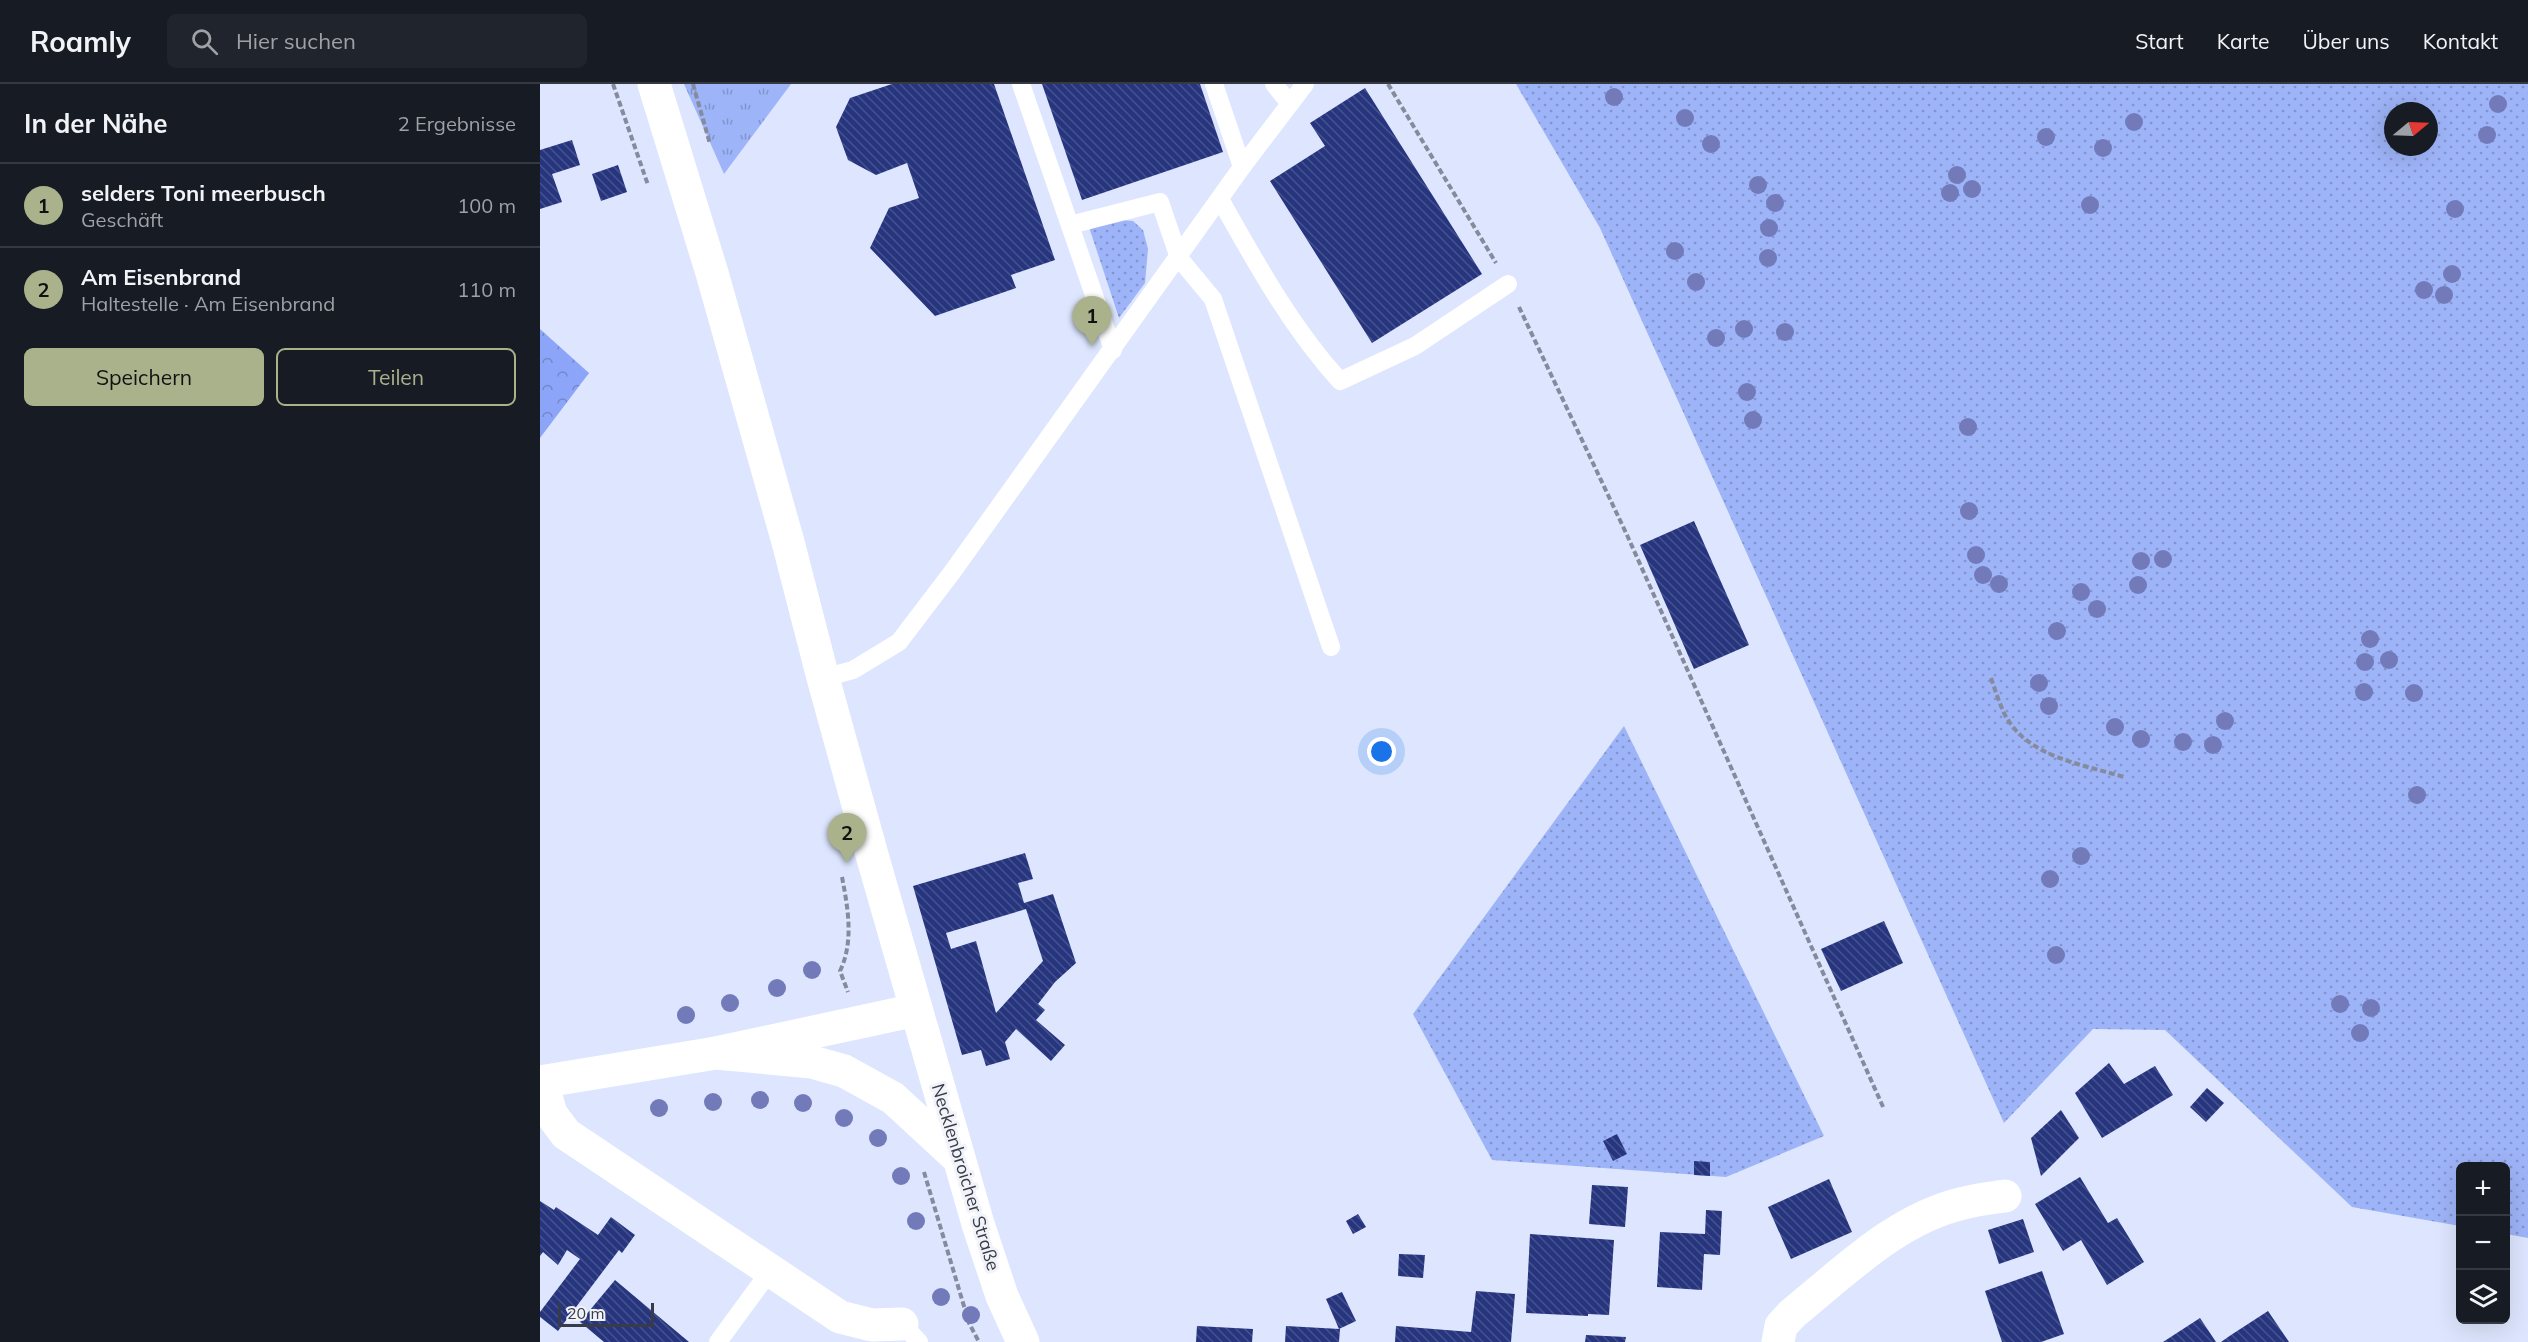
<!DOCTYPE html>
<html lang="de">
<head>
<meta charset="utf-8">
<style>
	:root { --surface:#171b24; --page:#20242c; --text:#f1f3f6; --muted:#9ea1a6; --line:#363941; --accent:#aab28c }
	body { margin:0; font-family:Mulish,sans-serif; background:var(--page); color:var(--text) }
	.controls { position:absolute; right:18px; bottom:18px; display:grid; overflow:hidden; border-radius:9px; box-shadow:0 6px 24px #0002 }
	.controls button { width:54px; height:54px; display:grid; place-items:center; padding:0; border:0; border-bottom:2px solid var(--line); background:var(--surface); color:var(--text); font:30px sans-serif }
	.compass { position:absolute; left:1844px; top:18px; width:54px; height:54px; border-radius:50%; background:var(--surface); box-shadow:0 6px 24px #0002; rotate:71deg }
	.scale { position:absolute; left:18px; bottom:15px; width:96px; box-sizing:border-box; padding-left:6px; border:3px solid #383c48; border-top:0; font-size:16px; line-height:21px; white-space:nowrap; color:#383c48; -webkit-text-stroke:4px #f1f3f9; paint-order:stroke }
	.you { position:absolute; left:842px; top:668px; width:21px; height:21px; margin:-15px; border:4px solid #fff; border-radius:50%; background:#1a73e8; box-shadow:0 0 0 9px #1a73e833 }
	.badge { display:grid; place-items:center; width:39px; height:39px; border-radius:50%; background:var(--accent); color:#111; font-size:20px; font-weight:700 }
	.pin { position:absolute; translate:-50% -50px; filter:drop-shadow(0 2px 3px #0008) }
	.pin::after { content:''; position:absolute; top:32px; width:21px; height:18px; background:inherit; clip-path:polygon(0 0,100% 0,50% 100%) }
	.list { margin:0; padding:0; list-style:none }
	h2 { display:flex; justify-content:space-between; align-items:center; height:78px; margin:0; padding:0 24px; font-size:26px }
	h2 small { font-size:20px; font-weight:400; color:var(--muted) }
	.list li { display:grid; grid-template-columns:39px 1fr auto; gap:18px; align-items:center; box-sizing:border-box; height:84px; padding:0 24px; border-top:2px solid var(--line) }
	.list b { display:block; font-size:22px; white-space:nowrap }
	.list p { margin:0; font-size:20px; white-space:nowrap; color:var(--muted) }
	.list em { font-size:20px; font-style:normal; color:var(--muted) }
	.actions { display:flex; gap:12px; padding:18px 24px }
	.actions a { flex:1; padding:14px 0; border:2px solid var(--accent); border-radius:9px; text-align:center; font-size:21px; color:var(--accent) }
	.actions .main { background:var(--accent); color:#111 }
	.icon { flex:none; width:33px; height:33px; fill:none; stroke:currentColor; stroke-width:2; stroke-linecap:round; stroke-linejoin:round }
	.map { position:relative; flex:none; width:1988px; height:1258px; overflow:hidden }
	header { display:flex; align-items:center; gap:36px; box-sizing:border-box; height:84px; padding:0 30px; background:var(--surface); border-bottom:2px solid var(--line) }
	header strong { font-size:28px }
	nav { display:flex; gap:33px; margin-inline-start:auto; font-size:21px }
	.search { width:420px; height:54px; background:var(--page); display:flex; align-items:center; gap:15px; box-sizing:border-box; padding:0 21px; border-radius:9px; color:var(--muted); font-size:22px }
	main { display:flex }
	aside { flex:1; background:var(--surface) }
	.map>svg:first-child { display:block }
</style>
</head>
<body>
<header>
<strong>Roamly</strong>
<div class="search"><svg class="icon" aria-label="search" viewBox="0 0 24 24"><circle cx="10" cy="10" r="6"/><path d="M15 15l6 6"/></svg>Hier suchen</div>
<nav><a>Start</a><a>Karte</a><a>Über uns</a><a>Kontakt</a></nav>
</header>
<main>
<aside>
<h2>In der Nähe<small>2 Ergebnisse</small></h2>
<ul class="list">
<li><span class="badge">1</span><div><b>selders Toni meerbusch</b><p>Geschäft</p></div><em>100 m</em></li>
<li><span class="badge">2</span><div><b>Am Eisenbrand</b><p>Haltestelle · Am Eisenbrand</p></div><em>110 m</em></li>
</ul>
<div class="actions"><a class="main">Speichern</a><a>Teilen</a></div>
</aside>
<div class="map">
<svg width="1988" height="1258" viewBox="0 0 1988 1258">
	<defs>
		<pattern id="grass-dots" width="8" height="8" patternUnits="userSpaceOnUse" patternTransform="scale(1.5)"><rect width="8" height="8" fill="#9eb4f8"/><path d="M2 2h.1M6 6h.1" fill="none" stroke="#8294cb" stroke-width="1.8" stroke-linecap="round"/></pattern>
		<pattern id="forest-crowns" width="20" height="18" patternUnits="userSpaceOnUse" patternTransform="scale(1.5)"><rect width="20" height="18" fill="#8ca5f8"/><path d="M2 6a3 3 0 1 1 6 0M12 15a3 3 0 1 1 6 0" fill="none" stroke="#7388cb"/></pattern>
		<pattern id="park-tufts" width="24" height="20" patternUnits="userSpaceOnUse" patternTransform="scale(1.5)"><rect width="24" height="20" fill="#9eb4f8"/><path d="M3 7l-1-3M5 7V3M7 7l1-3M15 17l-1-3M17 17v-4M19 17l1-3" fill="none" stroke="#8294cb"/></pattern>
		<pattern id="building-back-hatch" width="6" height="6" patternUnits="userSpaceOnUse" patternTransform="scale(1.5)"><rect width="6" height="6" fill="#26357e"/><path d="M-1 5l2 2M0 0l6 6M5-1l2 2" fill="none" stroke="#45528d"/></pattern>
	</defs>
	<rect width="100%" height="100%" fill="#dde6fe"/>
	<g fill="url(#grass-dots)" fill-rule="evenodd">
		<path d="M 976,0 L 1988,0 L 1988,1154 L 1966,1150 L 1966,1082 L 1920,1082 L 1920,1142 L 1812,1123 L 1625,946 L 1553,945 L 1464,1039 L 1060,144 ZM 1853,27 L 1889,27 L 1889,63 L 1853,63 Z"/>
		<polygon points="572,135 593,137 603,146 608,165 605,199 579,234 548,140"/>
		<polygon points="1084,642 1284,1052 1186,1093 952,1076 873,930"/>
	</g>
	<polygon fill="url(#forest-crowns)" points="0,245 49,289 0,354"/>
	<polygon fill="url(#park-tufts)" points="144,0 251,0 184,90"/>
	<g fill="url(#building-back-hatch)" fill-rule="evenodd">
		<polygon points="352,0 454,0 515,176 471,191 476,204 395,232 330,164 349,124 379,114 367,79 336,91 308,76 296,43 310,14"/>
		<polygon points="502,0 660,0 683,68 542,116"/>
		<polygon points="825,4 942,190 832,259 730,97 785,62 770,39"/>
		<polygon points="32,56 40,81 12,90 22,118 0,125 0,66"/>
		<polygon points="78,81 87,108 61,117 52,90"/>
		<polygon points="1154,437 1209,561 1154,585 1100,461"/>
		<path d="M 485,769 L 493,795 L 478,799 L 484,819 L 513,810 L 536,879 L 515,898 L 498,920 L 505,926 L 496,936 L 525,961 L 511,977 L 476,945 L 465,958 L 470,975 L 446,982 L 441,966 L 422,971 L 373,802 ZM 486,825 L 503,877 L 456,929 L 436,857 L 411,865 L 406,849 Z"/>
		<polygon points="1344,837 1363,879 1301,907 1281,865"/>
		<polygon points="1569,979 1584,1000 1615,982 1633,1011 1562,1054 1535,1009"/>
		<polygon points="1667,1004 1684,1019 1666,1038 1650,1023"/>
		<polygon points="1521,1026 1539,1054 1501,1092 1491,1054"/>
		<polygon points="1077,1050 1087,1070 1073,1077 1063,1057"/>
		<polygon points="1154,1077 1170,1078 1170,1092 1154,1091"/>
		<polygon points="1540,1093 1568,1139 1577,1134 1604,1178 1567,1201 1541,1156 1523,1167 1495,1120"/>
		<polygon points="1289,1095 1312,1148 1251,1175 1228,1123"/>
		<polygon points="1052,1101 1088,1103 1085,1143 1049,1140"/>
		<polygon points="0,1117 14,1126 16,1123 58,1151 71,1133 95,1151 82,1169 79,1166 18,1247 0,1233 0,1228 40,1175 27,1166 18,1181 3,1168 0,1172"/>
		<polygon points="1166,1126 1182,1127 1180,1171 1164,1170 1162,1206 1117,1203 1120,1148 1165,1150"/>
		<polygon points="818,1130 826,1143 813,1150 806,1137"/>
		<polygon points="1483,1135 1494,1168 1459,1180 1448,1146"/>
		<polygon points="990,1150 1074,1156 1069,1231 1048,1230 1048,1232 986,1229"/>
		<polygon points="859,1170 885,1171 883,1194 858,1192"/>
		<polygon points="1502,1187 1524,1250 1501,1258 1462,1258 1445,1207"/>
		<polygon points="75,1196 149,1258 64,1258 40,1238"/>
		<polygon points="936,1207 975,1210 971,1258 855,1258 856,1242 931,1248"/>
		<polygon points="802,1208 816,1237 799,1245 786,1215"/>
		<polygon points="1728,1227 1749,1258 1681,1258 1691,1251"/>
		<polygon points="1660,1234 1676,1258 1623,1258"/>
		<polygon points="657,1242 713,1245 712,1258 656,1258"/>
		<polygon points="746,1242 800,1245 799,1258 745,1258"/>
		<polygon points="1046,1251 1086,1253 1085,1258 1045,1258"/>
	</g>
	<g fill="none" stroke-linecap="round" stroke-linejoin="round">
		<g stroke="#858b9d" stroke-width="4" stroke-dasharray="6 3" stroke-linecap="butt">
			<polyline points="73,0 108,101"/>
			<polyline points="153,0 170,60"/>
			<polyline points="848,0 956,179"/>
			<polyline points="979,223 1087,451 1344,1025"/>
			<path d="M 1451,594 C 1455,606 1459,618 1464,629 C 1486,673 1541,680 1584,693"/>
			<path d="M 302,793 C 308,824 314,858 300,887 L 308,908"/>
			<polyline points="384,1088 429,1239 439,1258"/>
		</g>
		<g stroke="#fff" stroke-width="18">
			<polyline points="481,0 573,266"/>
			<polyline points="674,0 702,83"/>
			<polyline points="734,0 750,20"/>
			<path d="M 680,115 C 716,179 751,243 800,297 L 875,262 L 968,200"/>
			<polyline points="530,141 620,118 639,174 673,215 791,563"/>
			<polyline points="283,594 313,586 359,558 413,487 702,83 765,0"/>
			<polyline points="362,1240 379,1258"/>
			<polyline points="178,1258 230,1187"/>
		</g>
		<g stroke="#fff" stroke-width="33">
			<polyline points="0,998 176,969 376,926"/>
			<polyline points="2,998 11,1030 26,1050 300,1233 332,1241 362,1240"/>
			<path d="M 1238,1258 L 1241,1242 L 1252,1230 C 1304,1188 1357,1134 1424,1119 C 1438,1115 1452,1114 1465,1112"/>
		</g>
		<g stroke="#fff" stroke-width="33">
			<polyline points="114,0 172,189 248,458 283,594 332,771 438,1140 462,1212 483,1258"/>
			<polyline points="176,969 272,978 304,987 353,1014 419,1075"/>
		</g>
	</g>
	<g fill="#727ab9">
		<circle cx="1074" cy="13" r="9"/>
		<circle cx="1958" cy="20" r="9"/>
		<circle cx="1145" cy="34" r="9"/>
		<circle cx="1594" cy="38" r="9"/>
		<circle cx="1947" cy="51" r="9"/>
		<circle cx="1506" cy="53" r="9"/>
		<circle cx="1171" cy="60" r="9"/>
		<circle cx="1563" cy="64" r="9"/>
		<circle cx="1417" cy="91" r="9"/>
		<circle cx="1218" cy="101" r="9"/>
		<circle cx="1432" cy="105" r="9"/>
		<circle cx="1410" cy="109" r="9"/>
		<circle cx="1235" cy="119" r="9"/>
		<circle cx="1550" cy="121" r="9"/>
		<circle cx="1915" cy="125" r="9"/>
		<circle cx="1229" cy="144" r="9"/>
		<circle cx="1135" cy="167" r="9"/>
		<circle cx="1228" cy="174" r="9"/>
		<circle cx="1912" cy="190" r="9"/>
		<circle cx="1156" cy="198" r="9"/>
		<circle cx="1884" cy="206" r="9"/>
		<circle cx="1904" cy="211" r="9"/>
		<circle cx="1204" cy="245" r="9"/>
		<circle cx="1245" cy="248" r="9"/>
		<circle cx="1176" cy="254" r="9"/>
		<circle cx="1207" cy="308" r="9"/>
		<circle cx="1213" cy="336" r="9"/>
		<circle cx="1428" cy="343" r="9"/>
		<circle cx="1429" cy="427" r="9"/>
		<circle cx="1436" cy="471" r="9"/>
		<circle cx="1623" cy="475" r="9"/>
		<circle cx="1601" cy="477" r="9"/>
		<circle cx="1443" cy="491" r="9"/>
		<circle cx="1459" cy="500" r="9"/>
		<circle cx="1598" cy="501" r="9"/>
		<circle cx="1541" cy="508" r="9"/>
		<circle cx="1557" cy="525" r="9"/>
		<circle cx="1517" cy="547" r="9"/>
		<circle cx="1830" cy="555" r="9"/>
		<circle cx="1849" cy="576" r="9"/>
		<circle cx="1825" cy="578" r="9"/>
		<circle cx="1499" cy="599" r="9"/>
		<circle cx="1824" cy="608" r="9"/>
		<circle cx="1874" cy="609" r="9"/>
		<circle cx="1509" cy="622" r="9"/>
		<circle cx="1685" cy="637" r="9"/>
		<circle cx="1575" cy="643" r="9"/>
		<circle cx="1601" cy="655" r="9"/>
		<circle cx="1643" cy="658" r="9"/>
		<circle cx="1673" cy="661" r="9"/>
		<circle cx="1877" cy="711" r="9"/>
		<circle cx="1541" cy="772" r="9"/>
		<circle cx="1510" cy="795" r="9"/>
		<circle cx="1516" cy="871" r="9"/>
		<circle cx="272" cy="886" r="9"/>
		<circle cx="237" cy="904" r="9"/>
		<circle cx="190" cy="919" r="9"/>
		<circle cx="1800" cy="920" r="9"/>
		<circle cx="1831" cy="924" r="9"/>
		<circle cx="146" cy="931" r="9"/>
		<circle cx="1820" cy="949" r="9"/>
		<circle cx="220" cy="1016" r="9"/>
		<circle cx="173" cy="1018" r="9"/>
		<circle cx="263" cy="1019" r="9"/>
		<circle cx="119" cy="1024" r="9"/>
		<circle cx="304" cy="1034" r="9"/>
		<circle cx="338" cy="1054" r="9"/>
		<circle cx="361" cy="1092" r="9"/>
		<circle cx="376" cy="1137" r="9"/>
		<circle cx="401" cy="1213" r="9"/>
		<circle cx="431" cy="1231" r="9"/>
	</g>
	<g text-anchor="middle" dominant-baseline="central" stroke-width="6" stroke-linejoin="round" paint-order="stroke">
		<g font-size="18" fill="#383c48" stroke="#f1f3f9">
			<text transform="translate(426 1093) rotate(73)">Necklenbroicher Straße</text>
		</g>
	</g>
</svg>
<div class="controls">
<button>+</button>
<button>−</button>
<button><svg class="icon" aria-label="layers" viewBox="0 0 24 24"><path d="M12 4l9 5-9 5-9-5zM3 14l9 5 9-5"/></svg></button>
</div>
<svg class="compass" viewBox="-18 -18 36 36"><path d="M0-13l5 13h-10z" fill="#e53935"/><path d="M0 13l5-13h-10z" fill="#9ea1a6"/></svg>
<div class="scale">20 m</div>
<div class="you"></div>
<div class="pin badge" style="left:552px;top:262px">1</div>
<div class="pin badge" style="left:307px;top:779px">2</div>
</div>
</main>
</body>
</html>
